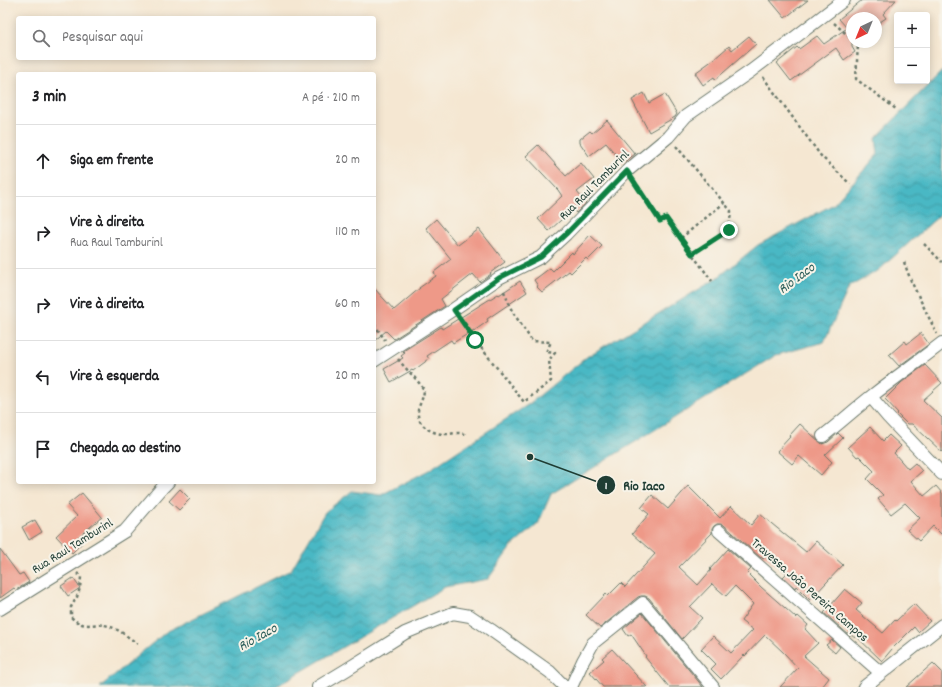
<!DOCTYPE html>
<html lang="pt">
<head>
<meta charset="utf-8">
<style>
	:root { --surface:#fff; --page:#f6f6f6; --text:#202124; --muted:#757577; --line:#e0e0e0 }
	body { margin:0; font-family:Dekko,sans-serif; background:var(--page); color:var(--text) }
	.controls { position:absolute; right:12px; top:12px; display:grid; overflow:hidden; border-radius:4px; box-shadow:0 2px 10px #0003 }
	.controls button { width:36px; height:36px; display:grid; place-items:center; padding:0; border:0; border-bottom:1px solid var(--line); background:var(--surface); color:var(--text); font:20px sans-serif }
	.compass { position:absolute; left:846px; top:12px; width:36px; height:36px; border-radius:50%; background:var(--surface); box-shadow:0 2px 10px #0003; rotate:223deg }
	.stop { position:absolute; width:12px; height:12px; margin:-9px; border:3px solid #0b8043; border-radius:50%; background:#fff }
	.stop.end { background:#0b8043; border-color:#fff; box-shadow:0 1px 4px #0008 }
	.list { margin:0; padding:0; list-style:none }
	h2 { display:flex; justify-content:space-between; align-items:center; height:52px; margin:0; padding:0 16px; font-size:17px }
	h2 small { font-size:13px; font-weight:400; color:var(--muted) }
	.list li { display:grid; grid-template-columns:26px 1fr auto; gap:12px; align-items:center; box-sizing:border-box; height:72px; padding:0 16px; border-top:1px solid var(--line) }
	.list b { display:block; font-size:15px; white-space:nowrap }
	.list p { margin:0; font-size:13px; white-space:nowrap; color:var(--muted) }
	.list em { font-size:13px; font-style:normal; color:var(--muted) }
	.icon { flex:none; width:22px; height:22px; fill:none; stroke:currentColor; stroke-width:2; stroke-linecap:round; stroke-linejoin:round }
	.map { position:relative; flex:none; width:942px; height:687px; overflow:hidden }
	.search { position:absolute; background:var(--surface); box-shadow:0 2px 10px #0003; left:16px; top:16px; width:360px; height:44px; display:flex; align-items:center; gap:10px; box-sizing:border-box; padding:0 14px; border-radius:4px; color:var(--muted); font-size:15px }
	.panel { position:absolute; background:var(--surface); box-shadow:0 2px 10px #0003; left:16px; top:72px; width:360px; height:412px; border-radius:4px }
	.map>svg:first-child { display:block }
</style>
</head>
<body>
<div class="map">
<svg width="942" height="687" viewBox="0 0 942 687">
	<defs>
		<pattern id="water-waves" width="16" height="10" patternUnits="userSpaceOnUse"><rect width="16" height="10" fill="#4ab8c4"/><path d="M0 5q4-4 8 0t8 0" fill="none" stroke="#3d97a0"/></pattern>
	</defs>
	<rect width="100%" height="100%" fill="#f7f3e8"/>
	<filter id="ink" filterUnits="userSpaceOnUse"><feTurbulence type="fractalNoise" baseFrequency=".025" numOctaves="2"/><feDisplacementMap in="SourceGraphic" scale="8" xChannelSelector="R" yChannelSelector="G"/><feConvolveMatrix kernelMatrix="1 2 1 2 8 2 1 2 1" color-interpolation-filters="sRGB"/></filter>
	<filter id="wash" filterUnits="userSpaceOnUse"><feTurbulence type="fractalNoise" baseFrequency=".012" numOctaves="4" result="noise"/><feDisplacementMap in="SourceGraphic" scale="16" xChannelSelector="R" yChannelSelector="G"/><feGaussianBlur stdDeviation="0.9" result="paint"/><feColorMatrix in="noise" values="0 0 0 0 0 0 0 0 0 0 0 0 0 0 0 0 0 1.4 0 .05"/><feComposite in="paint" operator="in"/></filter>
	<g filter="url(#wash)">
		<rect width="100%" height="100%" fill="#f5e7d2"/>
		<polygon fill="url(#water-waves)" stroke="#347a7c" points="942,71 942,213 879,270 849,287 824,342 776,355 551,494 538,524 511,547 488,579 445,587 275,687 100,687 166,632 291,570 325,512 352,491 381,495 429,470 529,404 588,356 716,279 758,245 834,204 878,154 876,138"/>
		<g id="blocks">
			<g fill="#e98">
				<polygon points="770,0 808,0 785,18"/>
				<polygon points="862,0 896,0 883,14 886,18 877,24 876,23 876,18 852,18 852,47 855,52 844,60 836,48 791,81 777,63 797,47 799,49 817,36 824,44 847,28 839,19"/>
				<polygon points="749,36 756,44 715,80 714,77 703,85 695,73 713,60 729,46 732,50"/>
				<polygon points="644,93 649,103 665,94 677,114 675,117 649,132 632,100"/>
				<polygon points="607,120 635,154 623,163 606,143 589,156 580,143 580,139 590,131 592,133"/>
				<polygon points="538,145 566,176 581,163 594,179 577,192 586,203 576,213 573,209 549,231 538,219 562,196 558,190 526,156"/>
				<polygon points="436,219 458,245 479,229 505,262 490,273 491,274 480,282 473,274 441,299 445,306 394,339 386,331 374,341 374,288 394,310 420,288 419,288 436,276 434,272 451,259 426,228"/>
				<polygon points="590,235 602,246 588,260 586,258 571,273 569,271 542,292 537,287 538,286 534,280 550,268 553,271 572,252 573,254"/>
				<polygon points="520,281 527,292 487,319 488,321 474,331 474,330 453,343 451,340 427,356 429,359 413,371 412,370 391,382 384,369 403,358 401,356 405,353 403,351 441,327 442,329 498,294 499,295"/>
				<polygon points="921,333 929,344 899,366 889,355 905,341 907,344"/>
				<polygon points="925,365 942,383 923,400 942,418 942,452 912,424 907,424 897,414 898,413 885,399 902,382"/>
				<polygon points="800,424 822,444 828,442 838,433 843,438 825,455 832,462 821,475 799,456 792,464 777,451 790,437 789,436"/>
				<polygon points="870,427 883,441 889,435 901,446 894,453 908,469 915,463 922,471 911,481 924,496 936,486 942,493 942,535 933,526 919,541 907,530 920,518 905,503 891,514 878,499 883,495 867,479 874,471 859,456 857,457 848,447"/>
				<polygon points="688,486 720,518 731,506 751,525 760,514 806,552 816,541 843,565 810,600 796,586 795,588 783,577 787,573 765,556 763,559 761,557 761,558 724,525 720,524 717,524 714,526 712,529 712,533 679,567 698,585 711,570 710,569 728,549 751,569 747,573 761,587 785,608 796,618 798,616 808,625 805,629 818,643 804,656 829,678 822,687 780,687 798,668 784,653 765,635 745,656 744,655 721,679 711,669 716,664 701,649 713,636 731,653 753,630 741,621 753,604 735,586 726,596 712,584 690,607 702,618 682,639 649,598 645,596 641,596 638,597 600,628 586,615 606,594 608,596 621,583 625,587 655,554 632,534 649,514 641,508 652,495 668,509"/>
				<polygon points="180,489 190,499 179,510 169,501"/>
				<polygon points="82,493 102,517 77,538 82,543 72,553 56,536 77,516 67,505"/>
				<polygon points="35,520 42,532 29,540 22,527"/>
				<polygon points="0,549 19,575 23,573 29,582 16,590 14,588 0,598"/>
				<polygon points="73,578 80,588 68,596 61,586"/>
				<polygon points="845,589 862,603 856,610 883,633 895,620 896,621 914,604 930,621 918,632 914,627 892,649 882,661 856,636 855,638 851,635 850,636 824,613"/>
				<polygon points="642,613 703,687 669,687 645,657 646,656 631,634 628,636 623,629"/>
				<polygon points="832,640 840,647 835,653 826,645"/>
				<polygon points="612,649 635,674 647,687 603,687 590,672 604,660 602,658"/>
				<polygon points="933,663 942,672 942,687 906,687"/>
			</g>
		</g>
	</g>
	<g filter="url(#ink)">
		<use href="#blocks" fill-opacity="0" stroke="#6a786b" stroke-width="1"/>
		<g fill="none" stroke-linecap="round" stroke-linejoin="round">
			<defs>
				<g id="minor">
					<polyline points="374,361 454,309 499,278 541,257 566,234 627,171 668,137 686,116 751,71 844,0"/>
					<polyline points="871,397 888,417 942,474"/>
					<path d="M 823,436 C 840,423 856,408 873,395 C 896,377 919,361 942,343"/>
					<polyline points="719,531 881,673"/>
					<polyline points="0,609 125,531 162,488 168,482"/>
					<polyline points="318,687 346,670 405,633 453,613 470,616 491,630 550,672 565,687"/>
					<polyline points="571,687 583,661 593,643 643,603 713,687"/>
					<polyline points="864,687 942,625"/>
				</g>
			</defs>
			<use href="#minor" stroke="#6a786b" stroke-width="14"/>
			<g stroke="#6a786b" stroke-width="2.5" stroke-dasharray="3 3" stroke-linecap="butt">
				<polyline points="834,23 852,39"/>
				<polyline points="856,42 858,44 856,79 896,109"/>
				<polyline points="763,77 821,156 850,184"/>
				<polyline points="676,146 731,211 729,230 692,254 712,281"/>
				<polyline points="634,181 660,221 666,218 692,254"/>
				<polyline points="681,238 724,203"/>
				<polyline points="924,244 942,262"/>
				<polyline points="904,262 911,281 937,334"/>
				<polyline points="460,318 475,340 524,402 551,381 549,360 555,353 546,352 551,342 532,341 512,311 503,289"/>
				<polyline points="374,324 385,340"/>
				<path d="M 398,359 C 406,370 417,378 424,390 C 424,393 423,396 422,399 C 421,403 418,407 418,411 C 416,425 433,435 446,434 C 456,434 457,431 467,435"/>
				<path d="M 77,573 L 81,577 L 80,588 L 77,597 L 71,607 L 71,617 C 85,631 93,621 108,626 C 119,629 129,638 138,644"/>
			</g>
			<use href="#minor" stroke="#fff" stroke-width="12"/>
		</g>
	</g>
	<g fill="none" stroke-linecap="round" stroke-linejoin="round" filter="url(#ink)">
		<polyline stroke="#0b8043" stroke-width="5" points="475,340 454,310 499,278 541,257 566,234 627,171 660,221 666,218 692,254 729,230"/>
	</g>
	<g text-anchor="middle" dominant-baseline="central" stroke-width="4" stroke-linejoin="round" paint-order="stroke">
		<g font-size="13" fill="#1f3d34" stroke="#f7f3e8">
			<text transform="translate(595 186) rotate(-45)">Rua Raul Tamburinl</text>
			<text transform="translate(73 547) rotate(-32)">Rua Raul Tamburinl</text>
			<text transform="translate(809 591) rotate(41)">Travessa João Pereira Campos</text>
		</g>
		<g font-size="14" font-style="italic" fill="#2a5c58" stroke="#f7f3e8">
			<text transform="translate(797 279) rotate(-37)">Rio Iaco</text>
			<text transform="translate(258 638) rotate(-29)">Rio Iaco</text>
		</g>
	</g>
	<path fill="none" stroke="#1f3d34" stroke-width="1.5" d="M530 457L606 485"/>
	<g fill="#1f3d34" stroke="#f7f3e8" stroke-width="1.5">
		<circle cx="530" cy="457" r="4"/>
		<circle cx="606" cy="485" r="10"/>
	</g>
	<g font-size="12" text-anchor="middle" font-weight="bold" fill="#fff">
		<text x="606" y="489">1</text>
	</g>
	<g font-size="14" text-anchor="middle" font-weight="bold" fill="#1f3d34" stroke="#f7f3e8" stroke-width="4" stroke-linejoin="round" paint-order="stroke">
		<text x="644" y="490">Rio Iaco</text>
	</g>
</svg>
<div class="controls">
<button>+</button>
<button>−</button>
</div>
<svg class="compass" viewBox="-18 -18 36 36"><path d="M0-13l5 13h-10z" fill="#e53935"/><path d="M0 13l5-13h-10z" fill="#757577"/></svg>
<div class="stop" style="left:475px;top:340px"></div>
<div class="stop end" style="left:729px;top:230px"></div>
<div class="search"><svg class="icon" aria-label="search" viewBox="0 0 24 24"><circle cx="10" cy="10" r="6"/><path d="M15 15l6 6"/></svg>Pesquisar aqui</div>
<section class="panel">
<h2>3 min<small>A pé · 210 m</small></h2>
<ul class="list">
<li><svg class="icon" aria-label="ahead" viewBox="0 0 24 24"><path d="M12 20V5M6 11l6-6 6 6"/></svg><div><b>Siga em frente</b></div><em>20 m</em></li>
<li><svg class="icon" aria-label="right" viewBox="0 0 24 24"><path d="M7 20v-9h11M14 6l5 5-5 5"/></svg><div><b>Vire à direita</b><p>Rua Raul Tamburinl</p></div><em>110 m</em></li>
<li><svg class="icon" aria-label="right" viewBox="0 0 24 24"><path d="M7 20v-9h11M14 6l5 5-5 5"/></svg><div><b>Vire à direita</b></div><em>60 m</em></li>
<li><svg class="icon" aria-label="left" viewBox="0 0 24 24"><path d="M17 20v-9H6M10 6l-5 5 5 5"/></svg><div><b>Vire à esquerda</b></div><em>20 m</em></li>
<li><svg class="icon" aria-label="arrive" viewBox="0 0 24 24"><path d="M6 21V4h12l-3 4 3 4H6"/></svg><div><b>Chegada ao destino</b></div></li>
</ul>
</section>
</div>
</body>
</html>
